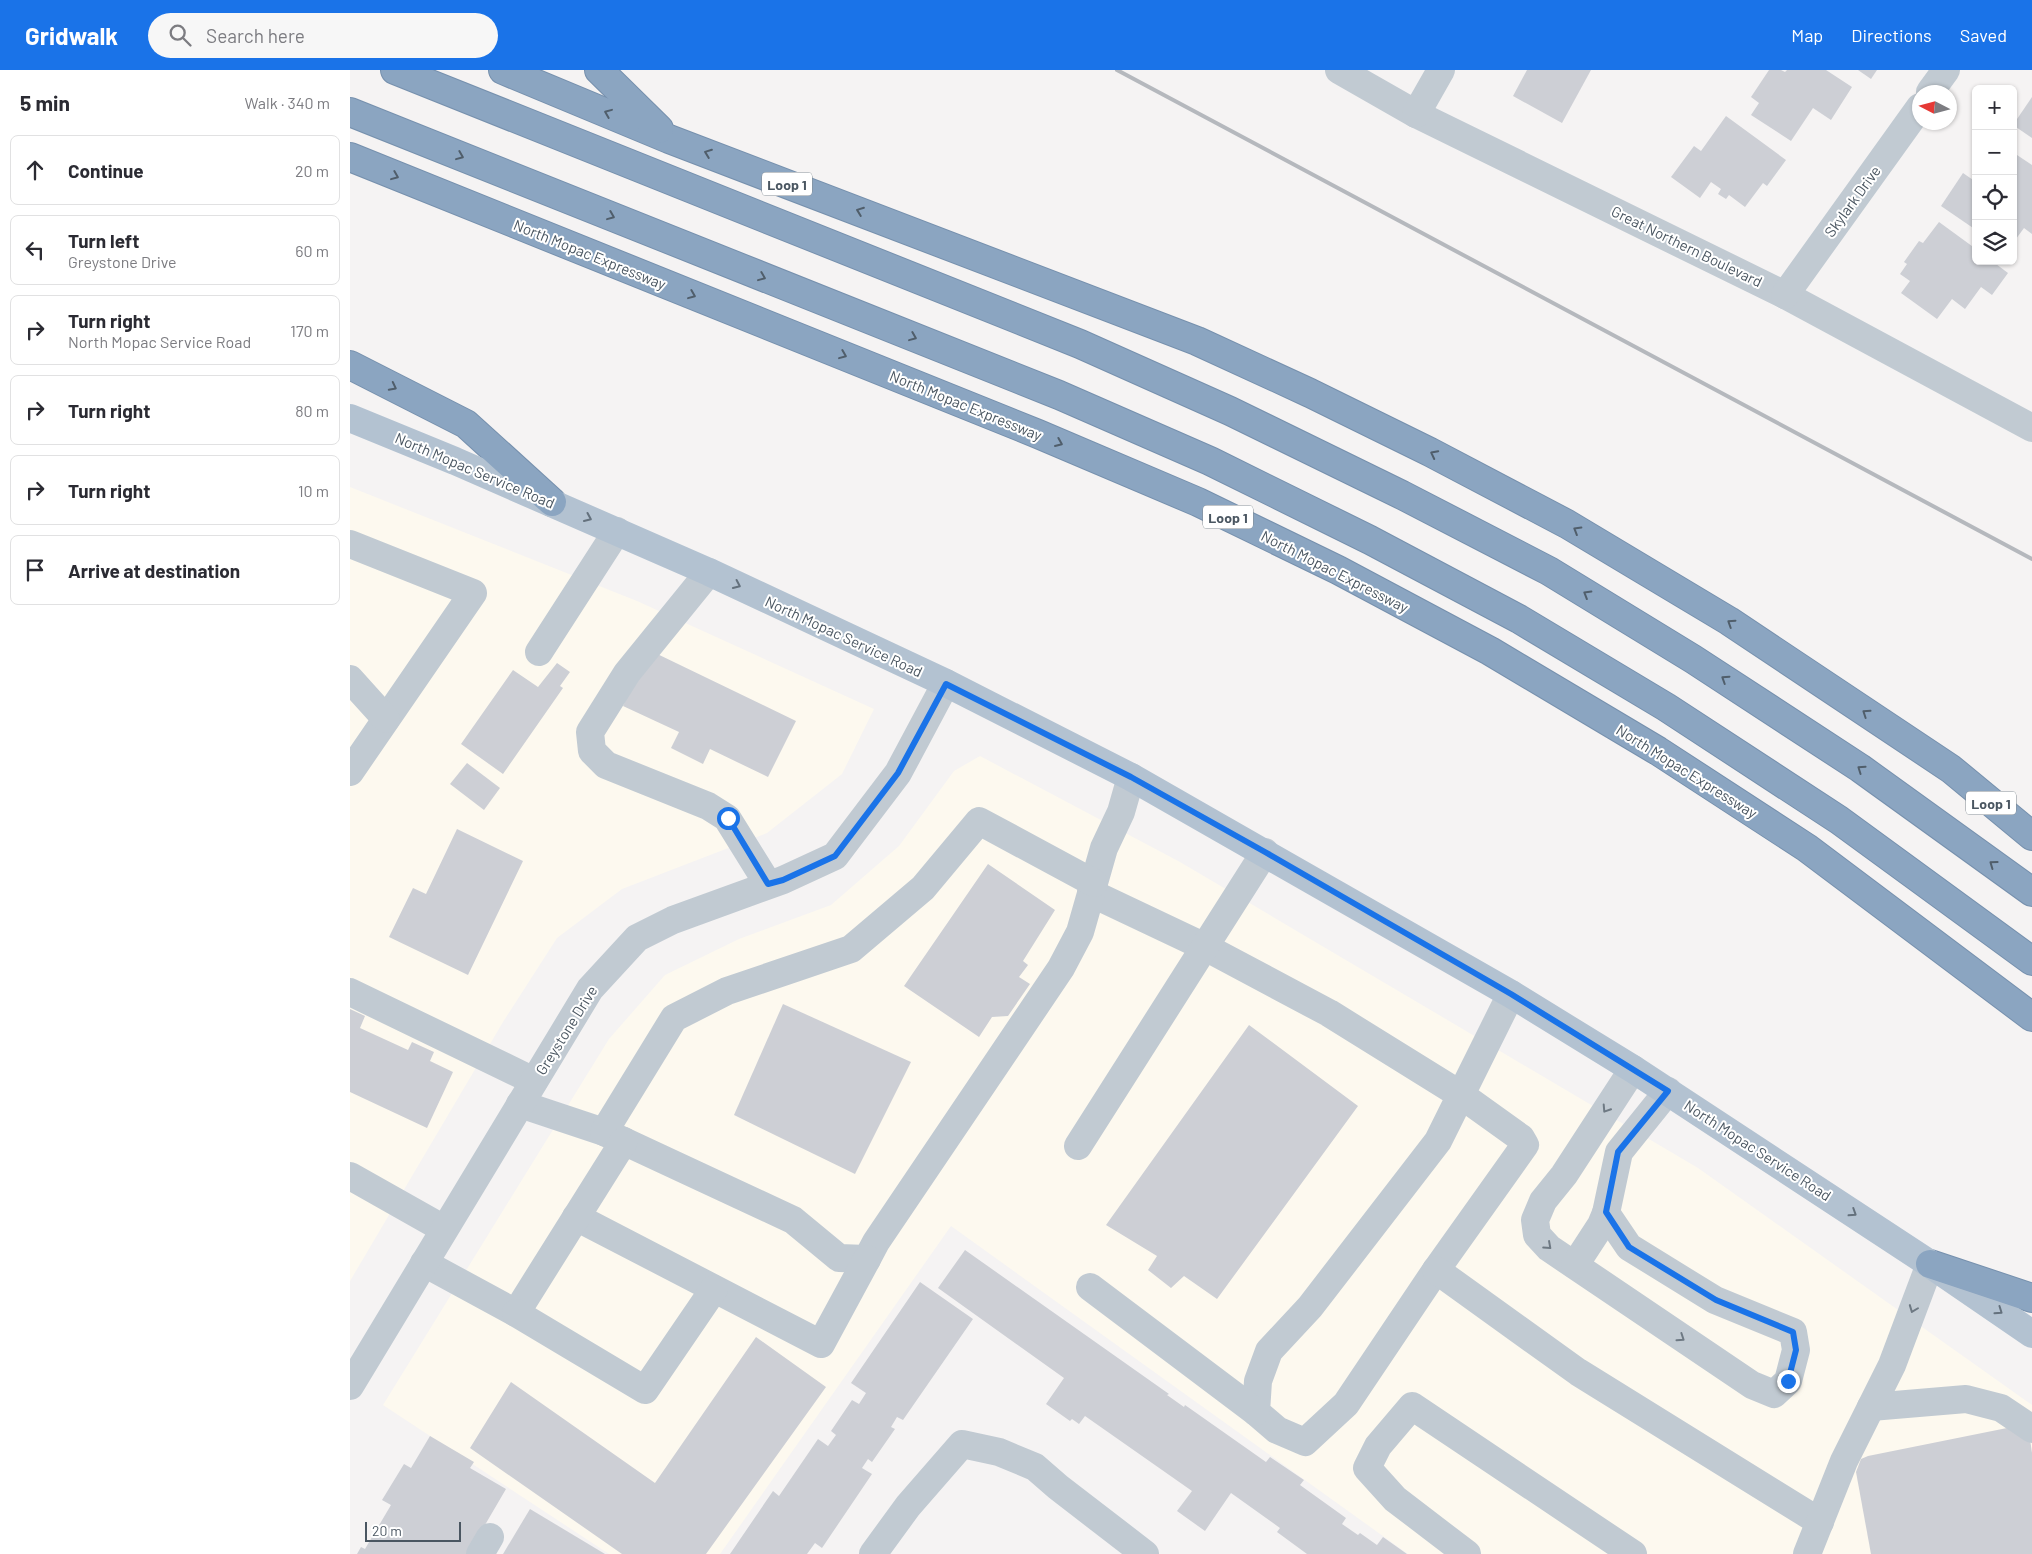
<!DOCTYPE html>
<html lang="en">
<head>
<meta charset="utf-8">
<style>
	:root { --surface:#fff; --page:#f7f7f7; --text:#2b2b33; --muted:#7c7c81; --line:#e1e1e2; --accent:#1a73e8 }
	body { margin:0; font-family:Barlow,sans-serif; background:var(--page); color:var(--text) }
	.controls { position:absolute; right:15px; top:15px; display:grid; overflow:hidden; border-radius:8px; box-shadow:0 1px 4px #0004 }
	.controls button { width:45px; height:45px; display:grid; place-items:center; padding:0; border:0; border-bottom:1px solid var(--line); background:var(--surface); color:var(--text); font:25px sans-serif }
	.compass { position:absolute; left:1562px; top:15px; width:45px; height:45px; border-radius:50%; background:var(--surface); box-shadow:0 1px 4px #0004; rotate:276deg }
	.scale { position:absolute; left:15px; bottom:12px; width:96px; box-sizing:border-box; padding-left:5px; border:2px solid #4a5661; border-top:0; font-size:14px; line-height:18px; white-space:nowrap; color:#4a5661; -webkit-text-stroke:4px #fff; paint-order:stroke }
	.stop { position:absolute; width:15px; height:15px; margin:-11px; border:4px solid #1a73e8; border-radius:50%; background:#fff }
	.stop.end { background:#1a73e8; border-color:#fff; box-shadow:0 1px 5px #0008 }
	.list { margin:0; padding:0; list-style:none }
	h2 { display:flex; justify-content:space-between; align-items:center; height:65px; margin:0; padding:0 20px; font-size:21px }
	h2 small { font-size:16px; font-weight:400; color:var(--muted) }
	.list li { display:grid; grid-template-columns:32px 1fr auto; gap:15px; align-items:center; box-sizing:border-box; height:70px; margin:0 10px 10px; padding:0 10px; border:1px solid var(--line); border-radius:8px }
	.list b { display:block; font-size:19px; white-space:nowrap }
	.list p { margin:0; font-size:16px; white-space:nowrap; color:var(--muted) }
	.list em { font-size:16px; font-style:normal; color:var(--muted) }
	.icon { flex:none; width:28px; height:28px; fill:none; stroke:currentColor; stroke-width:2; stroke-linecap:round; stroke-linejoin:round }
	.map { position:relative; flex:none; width:1682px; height:1484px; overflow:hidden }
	header { display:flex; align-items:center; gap:30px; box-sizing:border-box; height:70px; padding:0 25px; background:var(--accent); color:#fff }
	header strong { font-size:24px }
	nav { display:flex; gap:28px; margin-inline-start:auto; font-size:18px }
	.search { width:350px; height:45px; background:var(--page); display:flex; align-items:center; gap:12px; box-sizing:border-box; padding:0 18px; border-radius:28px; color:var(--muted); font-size:19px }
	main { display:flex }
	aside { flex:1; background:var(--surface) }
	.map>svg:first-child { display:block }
</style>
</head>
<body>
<header>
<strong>Gridwalk</strong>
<div class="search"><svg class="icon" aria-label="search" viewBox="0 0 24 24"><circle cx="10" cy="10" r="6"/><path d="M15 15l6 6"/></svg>Search here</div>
<nav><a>Map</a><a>Directions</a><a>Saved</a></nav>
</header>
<main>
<aside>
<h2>5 min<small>Walk · 340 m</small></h2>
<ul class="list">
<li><svg class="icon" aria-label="ahead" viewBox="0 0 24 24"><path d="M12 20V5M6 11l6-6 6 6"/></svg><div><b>Continue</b></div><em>20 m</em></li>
<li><svg class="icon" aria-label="left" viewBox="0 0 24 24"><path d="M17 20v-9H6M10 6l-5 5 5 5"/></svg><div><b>Turn left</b><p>Greystone Drive</p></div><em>60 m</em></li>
<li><svg class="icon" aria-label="right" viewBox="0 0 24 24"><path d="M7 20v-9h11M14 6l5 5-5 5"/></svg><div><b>Turn right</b><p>North Mopac Service Road</p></div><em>170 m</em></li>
<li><svg class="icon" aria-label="right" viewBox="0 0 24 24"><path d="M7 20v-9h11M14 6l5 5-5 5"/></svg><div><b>Turn right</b></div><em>80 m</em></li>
<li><svg class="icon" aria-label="right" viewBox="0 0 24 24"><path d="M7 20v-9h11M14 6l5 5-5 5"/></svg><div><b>Turn right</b></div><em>10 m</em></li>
<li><svg class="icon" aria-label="arrive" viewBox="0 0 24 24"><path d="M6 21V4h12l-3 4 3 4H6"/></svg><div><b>Arrive at destination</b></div></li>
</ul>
</aside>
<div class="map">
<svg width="1682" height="1484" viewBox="0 0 1682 1484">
	<rect width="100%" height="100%" fill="#f5f3f3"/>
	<g fill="#fdf9ef">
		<polygon points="0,417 287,531 524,639 492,704 417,763 272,819 207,868 153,952 0,1211"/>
		<polygon points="630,686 830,792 1348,1098 1682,1335 1682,1484 1058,1484 601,1156 370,1484 259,1484 33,1335 259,969 315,905 389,869 481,835 549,776 604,701"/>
	</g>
	<g fill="#cdcfd5">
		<polygon points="1177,0 1241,0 1212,53 1163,26"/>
		<polygon points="1419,0 1431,0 1435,2 1437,0 1476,0 1502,17 1481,50 1463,38 1441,71 1401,45 1409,33 1401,27"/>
		<polygon points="1508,0 1527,0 1521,9"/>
		<polygon points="1682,27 1682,68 1663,55"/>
		<polygon points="1376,46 1436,90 1417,116 1413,113 1395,137 1379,125 1376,129 1368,124 1371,119 1361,112 1350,128 1321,107 1344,76 1351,81"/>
		<polygon points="1667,85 1682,95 1682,164 1674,158 1663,173 1663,91"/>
		<polygon points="1613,103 1626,112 1626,160 1591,136"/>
		<polygon points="1589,152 1626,179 1626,191 1642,191 1658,203 1642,225 1631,217 1615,239 1602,229 1587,249 1551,223 1560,211 1550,204 1557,194 1554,192 1569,171 1573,173"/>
		<polygon points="299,580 446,651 418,707 360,679 353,694 321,678 329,662 273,636"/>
		<polygon points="207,593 220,602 210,616 213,618 153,704 111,674 163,600 188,617"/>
		<polygon points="117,693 150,718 134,740 100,714"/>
		<polygon points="107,759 173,791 118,905 39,867 63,818 76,824"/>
		<polygon points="638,794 705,840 673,891 678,895 669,907 680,914 658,946 642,947 629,967 554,916"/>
		<polygon points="433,934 561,992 505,1104 384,1045"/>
		<polygon points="0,939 15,946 10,958 58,980 62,972 84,982 80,991 103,1002 77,1058 0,1022"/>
		<polygon points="899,955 1008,1036 867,1229 834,1206 821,1218 798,1200 807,1186 756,1155"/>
		<polygon points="615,1180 819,1324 817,1325 834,1337 835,1335 916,1392 920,1387 954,1410 950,1415 996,1448 992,1454 1008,1465 1010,1463 1027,1475 1033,1467 1057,1484 957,1484 927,1462 930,1458 881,1423 855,1461 827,1441 842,1421 735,1346 729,1354 722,1349 720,1351 696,1334 714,1308 588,1218"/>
		<polygon points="570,1212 623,1249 553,1350 547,1347 541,1357 545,1359 522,1392 518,1389 512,1398 522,1404 472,1478 465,1473 457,1484 380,1484 423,1421 429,1426 468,1369 478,1376 486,1365 481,1361 502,1330 509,1334 516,1323 501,1313"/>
		<polygon points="406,1267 476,1317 356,1484 272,1484 120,1378 161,1312 305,1413"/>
		<polygon points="1662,1357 1680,1369 1682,1383 1682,1484 1521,1484 1506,1402 1511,1389 1518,1386"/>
		<polygon points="80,1366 124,1392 120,1398 156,1419 118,1484 7,1484 11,1477 15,1479 41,1435 32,1430 54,1394 61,1398"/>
		<polygon points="180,1439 255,1484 153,1484"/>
	</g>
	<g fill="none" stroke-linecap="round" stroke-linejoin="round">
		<defs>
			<g id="highway">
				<polyline points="45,0 730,274 880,341 1052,425 1199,501 1343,589 1510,698 1682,822"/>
				<polyline points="153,0 319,69 847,271 960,323 1080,382 1217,454 1379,551 1601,699 1682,766"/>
				<polyline points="249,0 309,59"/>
				<polyline points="0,42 709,325 860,391 1020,470 1169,549 1316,637 1489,750 1682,891"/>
				<polyline points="0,87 688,364 848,432 988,500 1140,581 1308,681 1457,778 1682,947"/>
				<polyline points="0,295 116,354 202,432"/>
				<polyline points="1580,1194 1682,1228"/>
			</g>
		</defs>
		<use href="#highway" stroke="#7690ad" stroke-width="30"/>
		<g stroke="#c1cad2" stroke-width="28">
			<polyline points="989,0 1066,44 1435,225 1682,358"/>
			<polyline points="1580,22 1596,0"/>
			<polyline points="1066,44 1091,0"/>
			<polyline points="1435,225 1570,37"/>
			<polyline points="0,474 123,523 0,702"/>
			<polyline points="359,502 277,603 240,662 242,681 256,695 358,736 377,748 418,814"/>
			<polyline points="189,582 267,461"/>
			<polyline points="0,609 36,649"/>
			<polyline points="741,823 855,877 979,943 1111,1025 1171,1068 1175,1075 1086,1200 996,1334 955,1372 927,1360 906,1342 908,1311 919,1281 960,1237 1088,1071 1161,924"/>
			<polyline points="0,922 184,1011"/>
			<polyline points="1283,999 1214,1105 1193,1131 1185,1150 1187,1165 1199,1178 1402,1315 1424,1324 1438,1311 1446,1280 1443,1262 1365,1230 1279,1177 1256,1143 1269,1082 1318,1021"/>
			<polyline points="170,1034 254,1062 443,1150 489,1188 517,1189 526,1172 711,898 730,862 754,778 771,742 781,707"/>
			<polyline points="254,1062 324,948 377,921 501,879 573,818 629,751 744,813"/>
			<polyline points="728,1076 915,782"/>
			<polyline points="0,1106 94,1159"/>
			<polyline points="226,1147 471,1274 517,1189"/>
			<polyline points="74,1193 166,1243 274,1071"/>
			<polyline points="1225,1195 1251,1155 1256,1143"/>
			<polyline points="1086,1200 1228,1302 1470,1452"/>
			<polyline points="740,1217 906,1342"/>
			<polyline points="166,1243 295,1320 364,1219"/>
			<polyline points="0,1316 240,919 287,868 323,850 433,810 485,786 548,703 596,613"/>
			<polyline points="1521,1337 1616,1329 1651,1338 1682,1359"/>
			<polyline points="130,1484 140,1467"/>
			<polyline points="523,1484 558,1436 612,1374 649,1382 685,1397 708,1417 795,1484"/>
			<polyline points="1117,1484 1045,1429 1017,1398 1028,1376 1062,1336 1283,1484"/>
			<polyline points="1457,1484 1494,1391 1542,1295 1580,1194"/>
		</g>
		<polyline stroke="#b3c2d1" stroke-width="28" points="0,348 105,391 359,502 596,613 781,707 1161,924 1283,999 1580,1194 1682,1264"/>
		<use href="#highway" stroke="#8ba5c1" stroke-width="28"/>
		<polyline stroke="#b5b8bd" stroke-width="4" points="767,0 1682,489"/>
	</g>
	<defs><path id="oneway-chevron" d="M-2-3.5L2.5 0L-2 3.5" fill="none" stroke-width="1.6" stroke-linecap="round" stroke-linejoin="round" transform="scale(1.25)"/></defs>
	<g stroke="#505e6b">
		<use href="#oneway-chevron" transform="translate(258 43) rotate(-158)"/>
		<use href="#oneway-chevron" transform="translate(358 83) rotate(-159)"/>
		<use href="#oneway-chevron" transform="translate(110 86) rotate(22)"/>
		<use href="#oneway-chevron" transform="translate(45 106) rotate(22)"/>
		<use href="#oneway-chevron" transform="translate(510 141) rotate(-159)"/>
		<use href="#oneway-chevron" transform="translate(261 146) rotate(22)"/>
		<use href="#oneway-chevron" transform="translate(412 207) rotate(22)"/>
		<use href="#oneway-chevron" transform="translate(342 225) rotate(22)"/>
		<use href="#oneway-chevron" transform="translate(563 267) rotate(22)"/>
		<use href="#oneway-chevron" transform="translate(493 285) rotate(22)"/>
		<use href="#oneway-chevron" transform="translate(43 317) rotate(27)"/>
		<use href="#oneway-chevron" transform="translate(709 373) rotate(23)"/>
		<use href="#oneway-chevron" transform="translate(1084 384) rotate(-153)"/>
		<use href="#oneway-chevron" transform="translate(1227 460) rotate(-149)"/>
		<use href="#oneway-chevron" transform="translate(1237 524) rotate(-149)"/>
		<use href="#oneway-chevron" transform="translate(1381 553) rotate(-147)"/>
		<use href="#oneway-chevron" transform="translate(1375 609) rotate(-147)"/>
		<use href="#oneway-chevron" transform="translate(1516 643) rotate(-146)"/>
		<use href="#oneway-chevron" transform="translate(1511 699) rotate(-145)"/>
		<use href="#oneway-chevron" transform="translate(1643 794) rotate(-144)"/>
	</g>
	<g stroke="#64717d">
		<use href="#oneway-chevron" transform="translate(238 448) rotate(24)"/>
		<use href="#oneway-chevron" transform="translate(387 515) rotate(25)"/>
		<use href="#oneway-chevron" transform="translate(1503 1143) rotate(33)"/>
		<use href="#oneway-chevron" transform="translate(1649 1241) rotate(35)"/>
	</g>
	<g stroke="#6e7983">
		<use href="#oneway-chevron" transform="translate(1256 1039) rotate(123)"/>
		<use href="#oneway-chevron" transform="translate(1198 1176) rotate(42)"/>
		<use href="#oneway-chevron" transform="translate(1563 1239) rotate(111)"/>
		<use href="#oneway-chevron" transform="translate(1331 1268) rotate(34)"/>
	</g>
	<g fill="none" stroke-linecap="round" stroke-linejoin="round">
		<polyline stroke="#1a73e8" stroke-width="6" points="378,748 418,814 433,810 485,786 548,703 596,614 781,707 915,782 1161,924 1318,1021 1268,1082 1256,1142 1279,1177 1366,1230 1443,1262 1446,1280 1438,1311"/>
	</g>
	<g text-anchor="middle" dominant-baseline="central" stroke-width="4" stroke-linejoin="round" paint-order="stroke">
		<g fill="#fff" stroke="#808990" stroke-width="1">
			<rect x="412" y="102.5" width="50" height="23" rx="4"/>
			<rect x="853" y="435.5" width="50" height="23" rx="4"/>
			<rect x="1616" y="721.5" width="50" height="23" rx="4"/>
		</g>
		<g font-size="14" font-weight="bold" fill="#4a5661">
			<text x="437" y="114">Loop 1</text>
			<text x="878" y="447">Loop 1</text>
			<text x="1641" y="733">Loop 1</text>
		</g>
		<g font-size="15" fill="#4a5661" stroke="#fff">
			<text transform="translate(1502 131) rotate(-54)">Skylark Drive</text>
			<text transform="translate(1337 176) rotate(26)">Great Northern Boulevard</text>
			<text transform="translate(240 184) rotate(22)">North Mopac Expressway</text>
			<text transform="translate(616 335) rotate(22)">North Mopac Expressway</text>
			<text transform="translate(125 400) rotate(23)">North Mopac Service Road</text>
			<text transform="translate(985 501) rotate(27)">North Mopac Expressway</text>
			<text transform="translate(494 566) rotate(25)">North Mopac Service Road</text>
			<text transform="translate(1337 701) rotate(32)">North Mopac Expressway</text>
			<text transform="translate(216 960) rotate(-58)">Greystone Drive</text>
			<text transform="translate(1408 1080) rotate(33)">North Mopac Service Road</text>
		</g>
	</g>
</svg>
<div class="controls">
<button>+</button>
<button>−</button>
<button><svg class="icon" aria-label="locate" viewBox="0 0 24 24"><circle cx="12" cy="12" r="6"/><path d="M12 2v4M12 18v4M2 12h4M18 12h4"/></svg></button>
<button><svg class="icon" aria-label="layers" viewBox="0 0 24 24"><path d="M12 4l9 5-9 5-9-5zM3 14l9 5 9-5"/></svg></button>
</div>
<svg class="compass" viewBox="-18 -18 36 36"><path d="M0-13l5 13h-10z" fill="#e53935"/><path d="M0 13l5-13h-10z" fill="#7c7c81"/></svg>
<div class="scale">20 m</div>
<div class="stop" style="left:378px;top:748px"></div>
<div class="stop end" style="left:1438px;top:1311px"></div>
</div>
</main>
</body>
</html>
